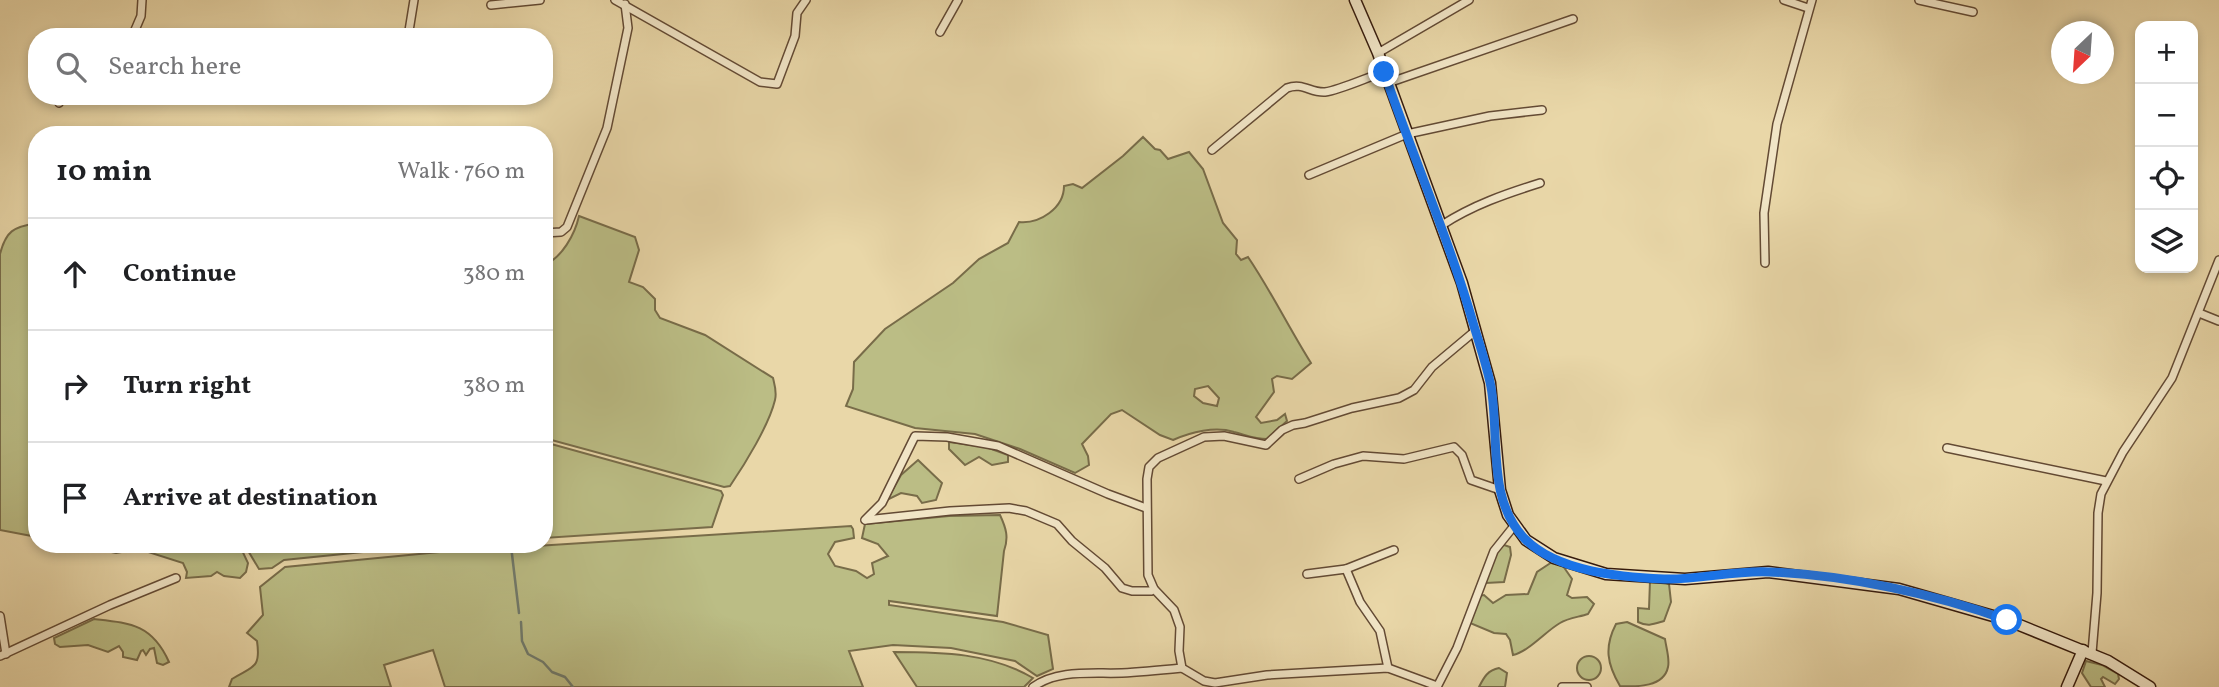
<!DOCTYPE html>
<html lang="en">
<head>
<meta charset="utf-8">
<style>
	:root { --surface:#fff; --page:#f6f6f6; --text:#202124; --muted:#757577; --line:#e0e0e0 }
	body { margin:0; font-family:Vollkorn,serif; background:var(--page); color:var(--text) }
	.controls { position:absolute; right:21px; top:21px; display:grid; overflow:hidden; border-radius:14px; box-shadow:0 4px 10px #0003 }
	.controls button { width:63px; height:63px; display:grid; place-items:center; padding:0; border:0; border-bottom:2px solid var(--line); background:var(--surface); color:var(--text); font:35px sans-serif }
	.compass { position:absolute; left:2051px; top:21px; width:63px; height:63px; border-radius:50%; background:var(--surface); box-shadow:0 4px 10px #0003; rotate:205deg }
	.stop { position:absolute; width:21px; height:21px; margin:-16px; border:5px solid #1a73e8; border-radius:50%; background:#fff }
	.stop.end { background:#1a73e8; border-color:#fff; box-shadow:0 2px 7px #0008 }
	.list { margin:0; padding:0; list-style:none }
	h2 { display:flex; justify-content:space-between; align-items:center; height:91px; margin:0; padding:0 28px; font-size:30px }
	h2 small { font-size:23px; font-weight:400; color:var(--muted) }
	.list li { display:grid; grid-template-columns:46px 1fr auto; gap:21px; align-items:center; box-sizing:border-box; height:112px; padding:0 28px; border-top:2px solid var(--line) }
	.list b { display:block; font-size:26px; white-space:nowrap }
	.list em { font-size:23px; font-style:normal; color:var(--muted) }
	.icon { flex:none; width:38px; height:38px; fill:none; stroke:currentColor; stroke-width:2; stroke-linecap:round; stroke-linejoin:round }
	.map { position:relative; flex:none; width:2219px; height:687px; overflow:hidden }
	.search { position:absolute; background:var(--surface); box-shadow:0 4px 10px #0003; left:28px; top:28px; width:525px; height:77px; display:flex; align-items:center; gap:18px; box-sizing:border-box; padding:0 24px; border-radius:28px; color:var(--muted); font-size:26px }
	.panel { position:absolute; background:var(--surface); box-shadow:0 4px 10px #0003; left:28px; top:126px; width:525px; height:427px; border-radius:28px }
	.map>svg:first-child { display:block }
</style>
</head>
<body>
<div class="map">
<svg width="2219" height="687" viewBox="0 0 2219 687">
	<rect width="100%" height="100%" fill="#e9d7a8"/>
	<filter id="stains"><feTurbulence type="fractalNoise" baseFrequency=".00286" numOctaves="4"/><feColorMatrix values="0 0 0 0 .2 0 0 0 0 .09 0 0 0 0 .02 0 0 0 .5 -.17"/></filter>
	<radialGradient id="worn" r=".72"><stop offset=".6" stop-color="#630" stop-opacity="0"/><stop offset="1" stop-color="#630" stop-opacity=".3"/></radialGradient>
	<g fill="#bbbd85" stroke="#786c49" stroke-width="2" fill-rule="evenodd">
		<path d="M 1143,137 L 1155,149 L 1160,150 L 1168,159 L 1189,152 L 1203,169 L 1223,223 L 1237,240 L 1236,254 L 1241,260 L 1248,257 C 1271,291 1289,328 1311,363 L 1292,379 L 1277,376 L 1272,379 L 1274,392 L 1256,417 L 1261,423 L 1277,420 L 1285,414 L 1287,421 L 1267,439 C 1255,439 1246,435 1234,432 C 1215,426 1191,432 1173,440 L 1160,435 L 1122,410 L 1111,414 L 1082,444 L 1088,456 L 1089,465 L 1075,473 L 1020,449 L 975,434 L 915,428 L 846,406 L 853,389 L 854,362 L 885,329 L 953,283 L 979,259 L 1008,243 L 1019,222 C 1040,224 1064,208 1064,186 L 1073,184 L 1082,188 L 1123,156 ZM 1208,386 L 1219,398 L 1217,406 L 1203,403 L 1194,396 L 1195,389 Z"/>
		<path d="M 579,216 L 635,237 L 639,250 L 629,282 L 643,287 L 655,299 L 655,310 L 660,318 L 705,335 L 773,378 C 775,386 777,392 775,400 C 769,425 745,464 730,486 L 724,487 L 544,438 L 544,265 C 562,258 575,234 579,216 Z"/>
		<path d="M 37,223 L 37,537 L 0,530 L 0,254 C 6,231 13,227 37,223 Z"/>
		<polygon points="544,442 721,491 723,495 712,527 544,538"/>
		<polygon points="949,442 986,447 1008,455 1008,462 992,465 979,457 965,465 949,449"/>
		<polygon points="918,460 942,483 936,500 922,503 917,496 901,493 887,500 901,475"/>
		<path d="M 1000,515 C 1006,528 1009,537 1004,551 L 997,616 L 889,601 L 889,605 L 1003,622 L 1048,635 L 1053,669 L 1037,676 L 1015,661 L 951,648 L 893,645 L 849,651 L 863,687 L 445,687 L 433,650 L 384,665 L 391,687 L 229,687 L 232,679 C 253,666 261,669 257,641 L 247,633 L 263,615 L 260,587 L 285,567 L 481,548 L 520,547 L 851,526 L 853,529 L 854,538 L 835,542 L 828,554 L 835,566 L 856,571 L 867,578 L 874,574 L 872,563 L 888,556 L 878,544 L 862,538 L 865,524 L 949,516 Z"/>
		<polygon points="72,544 239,544 248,563 246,572 240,578 224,576 217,572 211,576 186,578 187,572 183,563 139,549 116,553"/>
		<polygon points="244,544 382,544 382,550 284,560 272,568 259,569"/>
		<polygon points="1501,544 1510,547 1511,555 1504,582 1486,583 1485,576"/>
		<path d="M 1552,562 L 1563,566 L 1572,579 L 1567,595 L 1572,598 L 1587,597 L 1594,604 L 1588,614 C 1579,617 1568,618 1560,623 C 1546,631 1528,652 1513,655 L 1510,640 L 1506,634 L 1494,633 L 1470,623 L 1479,596 L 1484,595 L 1493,603 L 1506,595 L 1528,594 L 1537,572 Z"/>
		<path d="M 1658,580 L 1669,584 L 1671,602 L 1664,621 C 1654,624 1648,627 1638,622 L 1638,608 L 1649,609 L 1650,581 Z"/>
		<path d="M 94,619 C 130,623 152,624 169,662 L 163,665 L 157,663 L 154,648 L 150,649 L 146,655 L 143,650 L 141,651 L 137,660 L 123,657 L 123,652 L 119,646 L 108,652 L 88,645 L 60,647 L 55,644 L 54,638 Z"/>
		<path d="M 1627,622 L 1665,639 C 1666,647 1670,659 1668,667 C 1664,687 1637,687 1620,686 C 1607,664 1604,647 1616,624 Z"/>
		<path d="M 894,652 C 942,652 991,653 1033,678 L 1024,687 L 917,687 Z"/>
		<circle cx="1589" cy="668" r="12"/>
		<polygon points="2086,661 2102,665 2118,674 2119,679 2115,684 2103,677 2101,679 2105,687 2091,687 2082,673"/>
		<path d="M 1499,668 L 1507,673 L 1505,687 L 1479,687 C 1484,677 1488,670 1499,668 Z"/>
	</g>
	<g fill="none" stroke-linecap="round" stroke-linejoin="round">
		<g stroke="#707a6c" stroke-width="2.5">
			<polyline points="511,546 519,613"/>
			<polyline points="521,622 522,641 528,654 543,662 552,672 565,677 573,687"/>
		</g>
		<defs>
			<g id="street">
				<polyline points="615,0 760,82 777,84 795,36 797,13 806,0"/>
				<polyline points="1784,0 1808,8"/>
				<polyline points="1919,0 1973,12"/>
				<polyline points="491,5 540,0"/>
				<polyline points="940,32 958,0"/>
				<polyline points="132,37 141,16 142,0"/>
				<polyline points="408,37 414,0"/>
				<polyline points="1378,53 1469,0"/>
				<polyline points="1388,83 1573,19"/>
				<polyline points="57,96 59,103"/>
				<path d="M 1212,150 L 1287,88 C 1303,82 1310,93 1325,92 C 1340,90 1368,77 1384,72"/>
				<polyline points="1309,175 1407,134 1490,116 1542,110"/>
				<path d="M 1442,225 C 1473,205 1505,194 1540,183"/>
				<polyline points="544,233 561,232 567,227 607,128 628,28 625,4"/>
				<polyline points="1765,263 1764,213 1777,124 1812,0"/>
				<polyline points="2199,313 2219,321"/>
				<polyline points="1947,448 2106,481"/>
				<polyline points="1299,479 1334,464 1363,456 1404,459 1454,447 1462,455 1471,480 1500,490"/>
				<polyline points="865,520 882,503 915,436 947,437 998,446 1108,494 1146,508"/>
				<polyline points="866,520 950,511 1009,508 1026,511 1057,524 1072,541 1105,568 1122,588 1132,591 1151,591 1154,589"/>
				<polyline points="1307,574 1346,569"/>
				<polyline points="0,616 6,654"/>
				<polyline points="2092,653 2097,593 2098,513 2101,494 2123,452 2172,378 2219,260"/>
				<polyline points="0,656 110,605 176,578"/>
				<polyline points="1388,668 1380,631 1360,602 1346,569 1394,550"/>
				<polyline points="1437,686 1388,668 1267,675 1215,683 1204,681 1182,668 1179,651 1180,627 1174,610 1154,589 1148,575 1147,479 1149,467 1158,458 1204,437 1224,436 1266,445 1282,430 1293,425 1305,423 1352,408 1399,398 1414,390 1432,367 1475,331"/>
				<path d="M 1033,687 C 1058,669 1092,674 1122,673 C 1142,672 1162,670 1182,668"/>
				<polyline points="1437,687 1457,648 1494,551 1514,526"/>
				<polyline points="1562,687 1587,687"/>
			</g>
			<g id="secondary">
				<polyline points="1355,0 1378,53 1462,283 1490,383 1500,490 1508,515 1526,540 1554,558 1606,574 1685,579 1768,572 1899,589 2007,620 2108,661 2150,687"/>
				<polyline points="2067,687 2083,650"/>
			</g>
		</defs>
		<use href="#street" stroke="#634a34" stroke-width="10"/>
		<use href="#secondary" stroke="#361b0d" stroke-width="13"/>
		<use href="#street" stroke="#f1e5c6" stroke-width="7"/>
		<use href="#secondary" stroke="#f1e5c6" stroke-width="10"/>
	</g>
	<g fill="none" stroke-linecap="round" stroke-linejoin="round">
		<path stroke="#1a73e8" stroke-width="9" d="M 1384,72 C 1413,157 1449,239 1474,326 C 1480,346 1487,366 1491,387 C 1500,436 1486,499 1525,539 C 1557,572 1621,577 1664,579 C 1700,580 1734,570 1770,572 C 1847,575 1935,594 2007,620"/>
	</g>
	<rect width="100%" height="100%" filter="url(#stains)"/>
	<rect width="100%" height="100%" fill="url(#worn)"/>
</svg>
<div class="controls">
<button>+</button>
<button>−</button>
<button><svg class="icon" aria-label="locate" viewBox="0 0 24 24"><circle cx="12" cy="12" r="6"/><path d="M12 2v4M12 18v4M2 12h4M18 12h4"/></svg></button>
<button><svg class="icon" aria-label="layers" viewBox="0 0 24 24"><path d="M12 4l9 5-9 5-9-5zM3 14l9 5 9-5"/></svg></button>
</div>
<svg class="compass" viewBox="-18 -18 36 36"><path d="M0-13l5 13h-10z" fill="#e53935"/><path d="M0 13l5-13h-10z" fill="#757577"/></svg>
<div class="stop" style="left:2007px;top:620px"></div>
<div class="stop end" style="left:1384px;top:72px"></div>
<div class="search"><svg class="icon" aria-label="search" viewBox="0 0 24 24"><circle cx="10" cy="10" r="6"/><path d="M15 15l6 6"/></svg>Search here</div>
<section class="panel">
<h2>10 min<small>Walk · 760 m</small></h2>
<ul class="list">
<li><svg class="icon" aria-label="ahead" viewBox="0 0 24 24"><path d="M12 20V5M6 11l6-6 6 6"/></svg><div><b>Continue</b></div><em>380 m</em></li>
<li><svg class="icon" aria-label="right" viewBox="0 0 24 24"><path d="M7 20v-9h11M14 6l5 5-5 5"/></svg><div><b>Turn right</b></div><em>380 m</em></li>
<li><svg class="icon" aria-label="arrive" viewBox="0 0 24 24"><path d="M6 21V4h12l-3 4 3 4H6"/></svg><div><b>Arrive at destination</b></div></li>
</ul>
</section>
</div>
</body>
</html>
